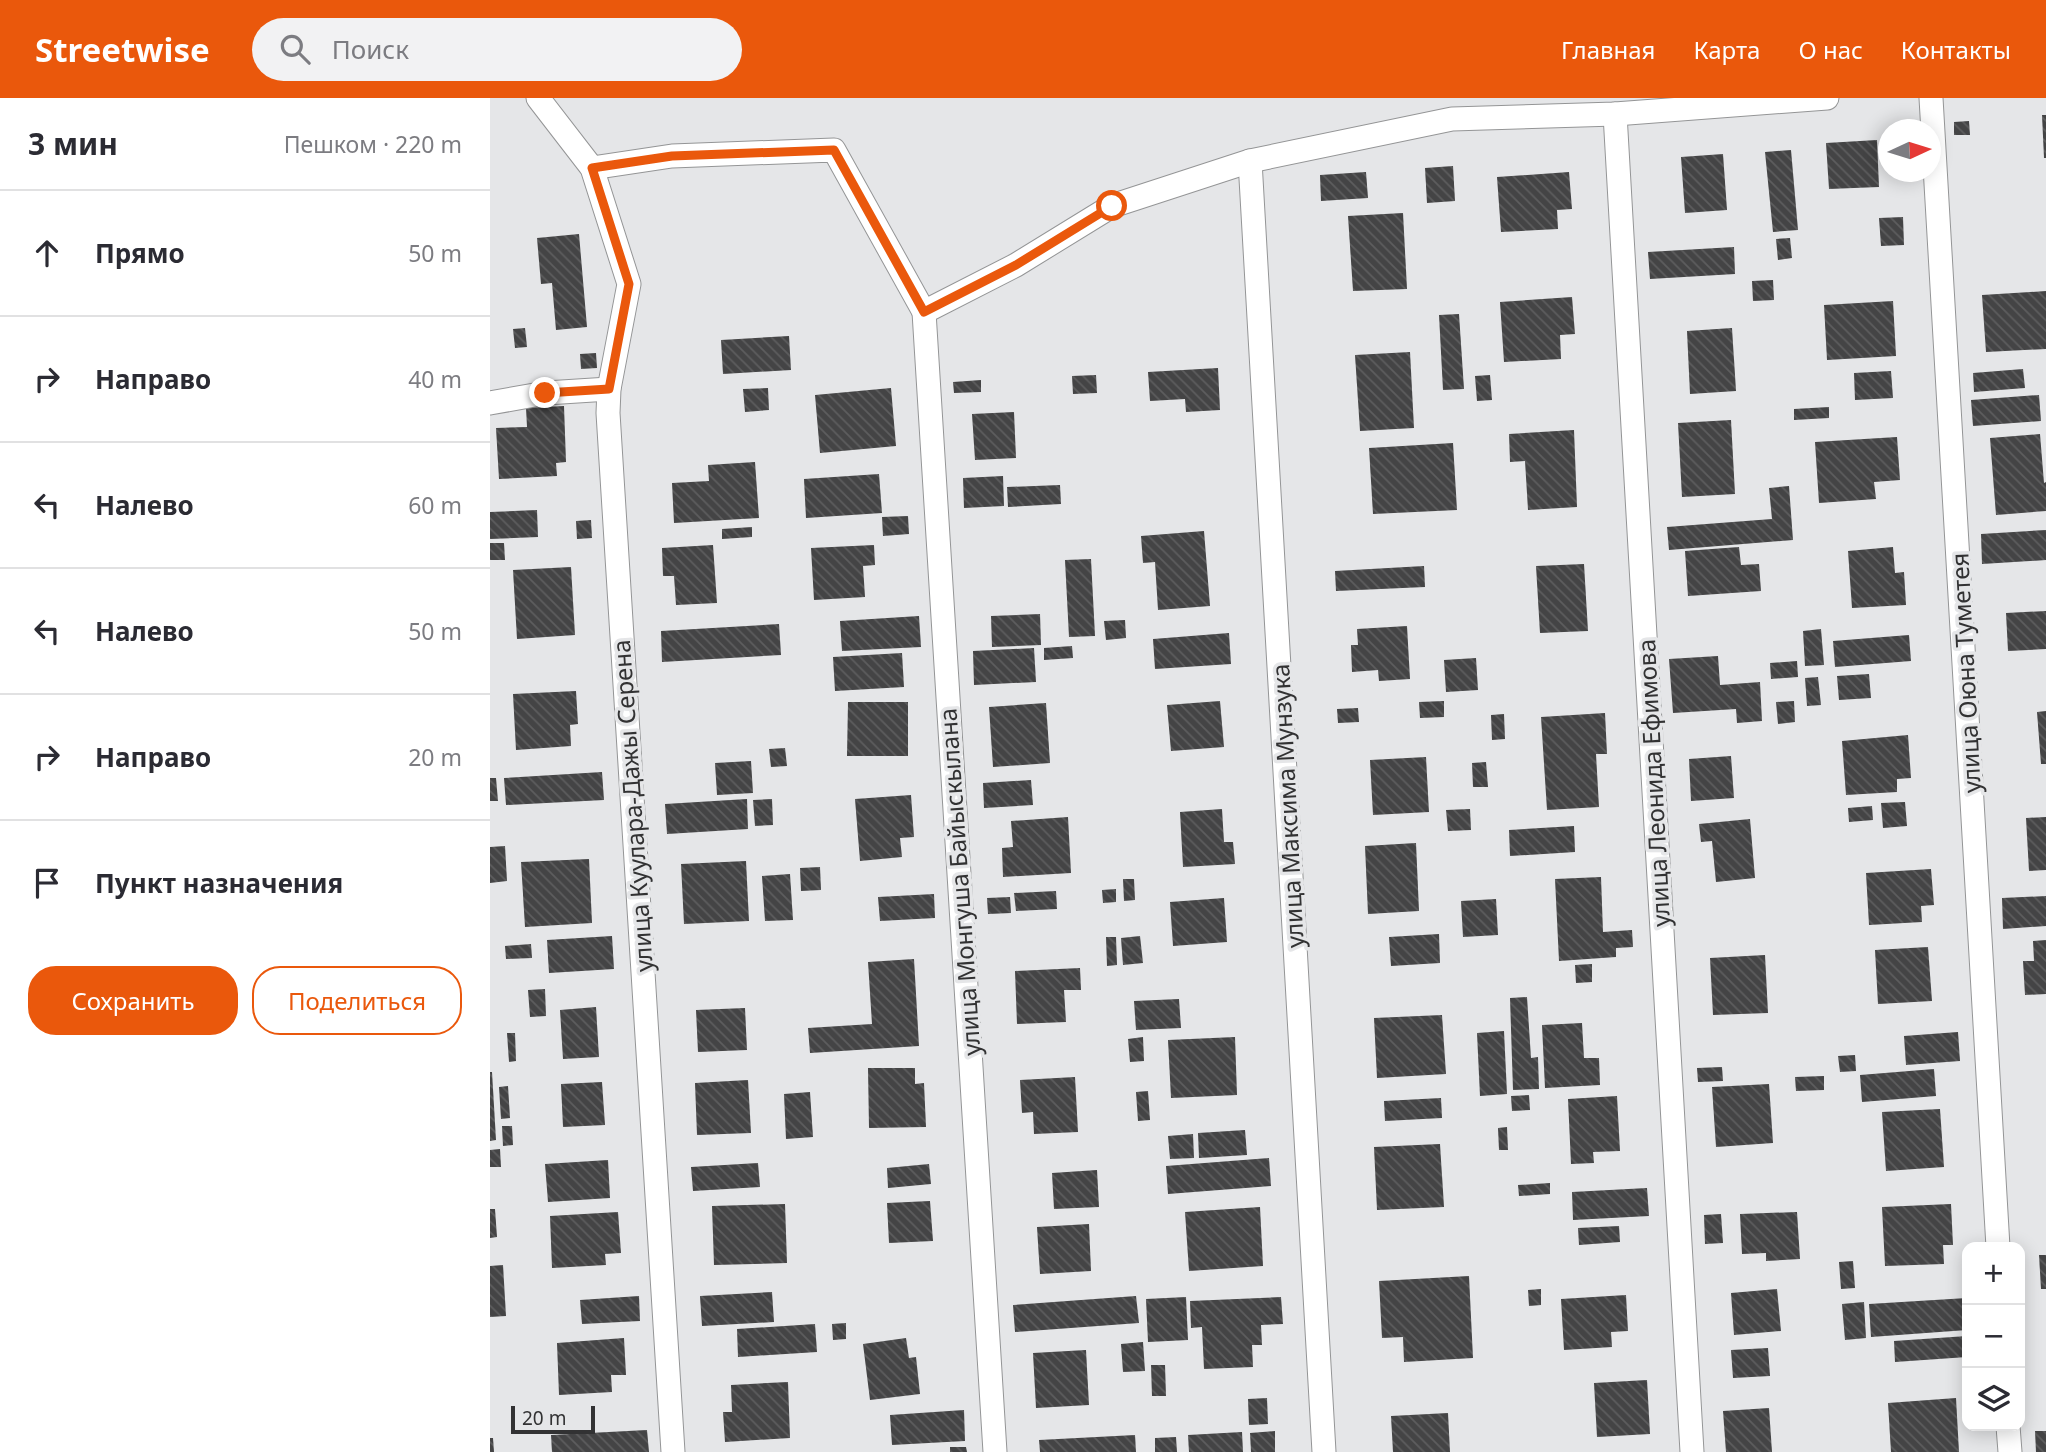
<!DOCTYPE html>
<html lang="ru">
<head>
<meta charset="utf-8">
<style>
	:root { --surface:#fff; --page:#f2f2f3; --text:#2b2b33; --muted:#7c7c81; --line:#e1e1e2; --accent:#ea580c }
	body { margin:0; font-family:"Noto Sans",sans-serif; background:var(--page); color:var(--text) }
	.controls { position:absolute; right:21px; bottom:21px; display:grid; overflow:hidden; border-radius:14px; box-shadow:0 4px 18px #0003 }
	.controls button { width:63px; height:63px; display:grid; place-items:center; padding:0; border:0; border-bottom:2px solid var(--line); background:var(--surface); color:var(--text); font:35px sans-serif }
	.compass { position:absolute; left:1388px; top:21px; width:63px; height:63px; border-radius:50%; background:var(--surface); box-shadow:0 4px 18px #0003; rotate:86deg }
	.scale { position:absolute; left:21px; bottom:18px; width:84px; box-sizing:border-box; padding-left:7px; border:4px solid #323233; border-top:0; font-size:19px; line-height:24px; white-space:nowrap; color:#323233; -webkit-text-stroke:5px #e5e6e8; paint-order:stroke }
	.stop { position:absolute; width:21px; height:21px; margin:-16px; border:5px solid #ea580c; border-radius:50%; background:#fff }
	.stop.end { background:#ea580c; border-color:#fff; box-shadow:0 2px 7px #0008 }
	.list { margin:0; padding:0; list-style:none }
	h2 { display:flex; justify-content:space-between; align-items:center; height:91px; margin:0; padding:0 28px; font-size:30px }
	h2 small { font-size:23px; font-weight:400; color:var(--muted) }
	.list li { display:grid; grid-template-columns:46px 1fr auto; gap:21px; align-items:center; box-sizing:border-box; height:126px; padding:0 28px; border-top:2px solid var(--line) }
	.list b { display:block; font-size:26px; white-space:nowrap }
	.list em { font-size:23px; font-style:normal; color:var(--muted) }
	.actions { display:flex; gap:14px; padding:21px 28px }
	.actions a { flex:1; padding:16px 0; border:2px solid var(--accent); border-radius:28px; text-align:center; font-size:24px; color:var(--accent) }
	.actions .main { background:var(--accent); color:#fff }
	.icon { flex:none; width:38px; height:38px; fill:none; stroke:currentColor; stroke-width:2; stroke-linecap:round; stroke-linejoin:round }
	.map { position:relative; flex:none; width:1556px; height:1354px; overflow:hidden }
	header { display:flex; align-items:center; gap:42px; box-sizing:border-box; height:98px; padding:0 35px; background:var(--accent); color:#fff }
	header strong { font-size:33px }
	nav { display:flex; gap:38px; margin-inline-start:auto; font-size:24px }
	.search { width:490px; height:63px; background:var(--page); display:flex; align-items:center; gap:18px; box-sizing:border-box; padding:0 24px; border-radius:38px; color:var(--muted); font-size:26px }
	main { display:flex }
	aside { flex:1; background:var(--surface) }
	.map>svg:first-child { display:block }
</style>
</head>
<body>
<header>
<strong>Streetwise</strong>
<div class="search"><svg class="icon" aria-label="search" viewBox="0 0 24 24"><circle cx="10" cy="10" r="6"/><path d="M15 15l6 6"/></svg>Поиск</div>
<nav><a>Главная</a><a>Карта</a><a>О нас</a><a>Контакты</a></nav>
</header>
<main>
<aside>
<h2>3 мин<small>Пешком · 220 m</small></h2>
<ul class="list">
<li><svg class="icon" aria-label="ahead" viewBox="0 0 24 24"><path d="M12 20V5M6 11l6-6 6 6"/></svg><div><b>Прямо</b></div><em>50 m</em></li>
<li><svg class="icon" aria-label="right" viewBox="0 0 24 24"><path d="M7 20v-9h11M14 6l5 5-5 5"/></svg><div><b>Направо</b></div><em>40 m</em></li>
<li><svg class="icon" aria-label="left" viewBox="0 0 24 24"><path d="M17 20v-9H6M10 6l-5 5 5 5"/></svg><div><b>Налево</b></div><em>60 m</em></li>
<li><svg class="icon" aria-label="left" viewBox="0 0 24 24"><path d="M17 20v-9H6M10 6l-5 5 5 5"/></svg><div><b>Налево</b></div><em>50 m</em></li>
<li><svg class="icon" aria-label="right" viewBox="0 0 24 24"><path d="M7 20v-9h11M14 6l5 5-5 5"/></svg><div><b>Направо</b></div><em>20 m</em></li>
<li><svg class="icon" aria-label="arrive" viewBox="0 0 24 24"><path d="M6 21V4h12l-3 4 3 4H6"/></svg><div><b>Пункт назначения</b></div></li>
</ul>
<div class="actions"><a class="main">Сохранить</a><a>Поделиться</a></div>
</aside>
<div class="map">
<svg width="1556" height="1354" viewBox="0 0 1556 1354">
	<defs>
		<pattern id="building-back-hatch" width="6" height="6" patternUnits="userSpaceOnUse" patternTransform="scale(1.75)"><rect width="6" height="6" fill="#444445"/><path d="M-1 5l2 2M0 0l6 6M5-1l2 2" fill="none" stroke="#5d5d5e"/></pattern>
	</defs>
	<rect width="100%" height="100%" fill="#e5e6e8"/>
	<g fill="url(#building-back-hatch)">
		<polygon points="1552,17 1556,17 1556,60 1554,60"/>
		<polygon points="1479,23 1480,37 1464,37 1464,24"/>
		<polygon points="1387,42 1389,89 1339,91 1336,45"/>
		<polygon points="1301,52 1308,132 1283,134 1275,54"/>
		<polygon points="1233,56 1237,112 1195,115 1191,59"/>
		<polygon points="963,68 965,103 937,105 935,70"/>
		<polygon points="876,74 878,100 831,103 830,77"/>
		<polygon points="1079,74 1082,111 1067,112 1068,131 1011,134 1007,79"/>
		<polygon points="913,115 917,191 863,193 858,118"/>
		<polygon points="1413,119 1414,147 1391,148 1389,120"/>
		<polygon points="89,136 97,229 66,232 62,185 51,186 47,140"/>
		<polygon points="1300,140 1302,160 1288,162 1286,141"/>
		<polygon points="1244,149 1245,176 1160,181 1158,154"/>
		<polygon points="1283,182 1284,202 1263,203 1262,183"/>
		<polygon points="1556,193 1556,251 1496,254 1492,197"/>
		<polygon points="1082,199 1085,236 1070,237 1071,261 1014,264 1010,204"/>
		<polygon points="1403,203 1406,258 1337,262 1334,207"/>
		<polygon points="969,216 974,291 953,292 949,217"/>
		<polygon points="35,230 37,249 25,250 23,231"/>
		<polygon points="1242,230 1246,293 1200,296 1197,233"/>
		<polygon points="299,238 301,272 233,276 231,242"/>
		<polygon points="920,254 924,330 870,333 865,257"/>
		<polygon points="106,255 107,270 91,271 90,256"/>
		<polygon points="728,270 730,312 696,314 695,301 660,303 658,274"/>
		<polygon points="1533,271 1535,290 1484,294 1483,275"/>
		<polygon points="1401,273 1403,300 1365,302 1364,275"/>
		<polygon points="606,277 607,295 583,296 582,278"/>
		<polygon points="1000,277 1002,302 987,303 985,278"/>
		<polygon points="491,282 491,294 464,295 463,284"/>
		<polygon points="278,290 279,312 255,314 253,291"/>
		<polygon points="401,290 406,348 330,355 325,297"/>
		<polygon points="1549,297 1551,323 1483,328 1481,302"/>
		<polygon points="74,308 76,364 66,365 67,378 9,381 6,330 37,329 36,310"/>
		<polygon points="1339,309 1339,320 1304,322 1304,311"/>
		<polygon points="524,314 526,360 485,362 482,316"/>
		<polygon points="1241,322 1245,396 1192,399 1188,325"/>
		<polygon points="1084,332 1087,409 1038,412 1035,363 1020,364 1019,336"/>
		<polygon points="1550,336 1554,385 1556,384 1556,413 1506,417 1500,340"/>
		<polygon points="1407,339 1410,382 1384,384 1386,401 1329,405 1325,344"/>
		<polygon points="963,345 967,412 883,416 879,350"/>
		<polygon points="265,364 269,420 184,425 182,385 219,383 218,367"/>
		<polygon points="389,376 392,415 316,420 314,381"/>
		<polygon points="513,378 514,408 474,410 473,380"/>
		<polygon points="570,387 571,406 518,409 517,389"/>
		<polygon points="1299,388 1303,442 1179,452 1177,429 1282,421 1279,390"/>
		<polygon points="47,412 48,439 0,441 0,414"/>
		<polygon points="418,418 419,436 393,438 392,419"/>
		<polygon points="101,422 102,440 87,441 86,423"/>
		<polygon points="262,429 262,439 232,441 232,431"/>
		<polygon points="1556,432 1556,462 1492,466 1491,436"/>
		<polygon points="714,433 720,508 668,512 665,464 653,465 651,438"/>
		<polygon points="0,445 14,445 15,462 0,462"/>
		<polygon points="223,447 227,505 186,507 184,478 173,478 172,450"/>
		<polygon points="384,447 385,467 373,468 375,499 324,502 321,450"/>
		<polygon points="1249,449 1251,467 1269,466 1271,493 1198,498 1195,453"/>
		<polygon points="1403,449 1405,475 1414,474 1416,507 1362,510 1358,453"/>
		<polygon points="601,461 605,538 579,539 575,462"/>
		<polygon points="1094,466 1098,533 1050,535 1046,468"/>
		<polygon points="934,468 935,489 846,493 845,473"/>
		<polygon points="81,469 85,537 27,541 23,472"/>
		<polygon points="1556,513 1556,551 1518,553 1516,515"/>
		<polygon points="550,516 551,547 502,549 501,518"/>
		<polygon points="429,518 431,549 352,553 350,523"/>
		<polygon points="635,522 636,540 616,542 614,523"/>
		<polygon points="289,526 291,557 172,564 171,533"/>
		<polygon points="917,528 920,581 889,583 888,572 862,574 861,547 868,547 867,531"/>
		<polygon points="1331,531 1334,567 1315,568 1313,533"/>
		<polygon points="739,535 741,566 665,571 663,541"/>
		<polygon points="1419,537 1421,563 1345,569 1343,543"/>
		<polygon points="582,548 583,560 554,562 554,550"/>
		<polygon points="544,550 546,584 484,587 483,553"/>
		<polygon points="412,555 414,589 345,593 343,559"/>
		<polygon points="1228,558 1230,587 1270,584 1272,623 1247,625 1246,611 1183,615 1179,561"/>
		<polygon points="986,560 988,592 956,594 954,562"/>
		<polygon points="1307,563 1308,579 1281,581 1280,565"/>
		<polygon points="1379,576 1381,600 1349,602 1347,578"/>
		<polygon points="1328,579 1331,607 1317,608 1315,580"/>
		<polygon points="86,593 88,626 80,627 81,648 26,652 23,596"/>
		<polygon points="730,603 734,649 681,653 677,607"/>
		<polygon points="954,603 954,619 930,620 929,604"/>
		<polygon points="1304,603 1305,624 1288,626 1286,604"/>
		<polygon points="358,604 418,604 418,658 357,658"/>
		<polygon points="556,605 560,665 503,669 499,609"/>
		<polygon points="868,610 869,624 848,625 847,611"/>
		<polygon points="1556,613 1556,666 1551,666 1547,614"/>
		<polygon points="1115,615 1117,656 1106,656 1109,709 1057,712 1051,619"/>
		<polygon points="1014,616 1015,641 1002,642 1001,617"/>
		<polygon points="1418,637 1421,680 1407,681 1407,694 1356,697 1352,643"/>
		<polygon points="295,650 297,668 281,669 279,651"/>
		<polygon points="1241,658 1244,700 1201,703 1199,661"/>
		<polygon points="936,659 939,714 883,717 880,662"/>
		<polygon points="261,663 263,695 227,697 225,665"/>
		<polygon points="996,664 998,689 983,689 982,665"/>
		<polygon points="112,674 114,702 16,707 14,680"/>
		<polygon points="0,680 6,680 8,703 0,703"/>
		<polygon points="541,682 543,707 494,710 493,685"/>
		<polygon points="421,697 424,739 410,740 412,759 370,763 365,701"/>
		<polygon points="257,701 258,731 177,736 175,706"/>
		<polygon points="282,701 283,727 265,728 263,702"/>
		<polygon points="1415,704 1417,728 1393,730 1391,705"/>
		<polygon points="1382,708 1383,722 1359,724 1358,710"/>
		<polygon points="732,711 734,744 743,744 745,766 693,769 690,714"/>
		<polygon points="980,711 981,732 958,733 956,712"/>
		<polygon points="578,719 581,775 513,779 512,750 523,749 521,723"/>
		<polygon points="1556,719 1556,772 1539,773 1536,720"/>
		<polygon points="1260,721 1265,780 1226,784 1222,743 1211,744 1209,726"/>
		<polygon points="1084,728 1085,754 1020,758 1019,732"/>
		<polygon points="926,745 929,813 878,816 875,748"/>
		<polygon points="15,748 17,783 0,785 0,749"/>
		<polygon points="99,761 102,825 35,829 31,764"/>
		<polygon points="256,763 259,823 194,826 191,766"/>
		<polygon points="330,769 331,792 311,793 310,770"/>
		<polygon points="1441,771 1444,807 1431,808 1432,824 1379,827 1376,775"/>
		<polygon points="300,776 303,822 275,823 272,778"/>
		<polygon points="1111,779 1113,834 1142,832 1143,849 1126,850 1126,859 1069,863 1065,781"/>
		<polygon points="633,781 644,781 645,802 634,803"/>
		<polygon points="626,791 626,804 613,805 612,792"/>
		<polygon points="566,793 567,811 526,813 524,795"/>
		<polygon points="444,796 445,820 390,823 388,799"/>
		<polygon points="1556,798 1556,828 1513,831 1512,800"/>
		<polygon points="520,799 521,815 498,816 497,800"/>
		<polygon points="734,800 737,844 683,848 680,804"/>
		<polygon points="1006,801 1008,837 973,839 971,803"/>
		<polygon points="949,836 950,865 901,868 899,839"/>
		<polygon points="122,838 124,871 59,875 57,842"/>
		<polygon points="650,838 653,865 633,867 631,840"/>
		<polygon points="616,839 626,839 627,867 617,868"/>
		<polygon points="1556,842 1556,896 1535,897 1533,863 1544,863 1543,843"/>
		<polygon points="41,846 42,860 16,861 15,848"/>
		<polygon points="1438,849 1442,903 1388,906 1385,852"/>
		<polygon points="1275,857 1278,915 1223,917 1220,860"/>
		<polygon points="424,861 429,948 320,955 318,930 382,926 378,864"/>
		<polygon points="1102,866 1102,884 1086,885 1085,867"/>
		<polygon points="590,870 591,892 574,892 576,924 527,926 525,873"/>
		<polygon points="55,891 56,918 40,919 38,892"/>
		<polygon points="1037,899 1041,960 1048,959 1049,991 1023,992 1020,900"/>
		<polygon points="689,901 691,930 646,932 644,903"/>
		<polygon points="106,909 109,959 73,961 70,912"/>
		<polygon points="255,910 257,952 208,954 206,912"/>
		<polygon points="952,917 956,976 887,980 884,920"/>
		<polygon points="1092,925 1094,960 1109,960 1110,987 1055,990 1052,927"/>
		<polygon points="1014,933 1017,996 990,998 987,935"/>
		<polygon points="1468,934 1470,963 1416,967 1414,938"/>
		<polygon points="17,935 25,935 26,963 19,964"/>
		<polygon points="653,939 654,963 640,964 638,941"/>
		<polygon points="745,939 747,997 681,1000 678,942"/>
		<polygon points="1365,957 1366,973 1350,974 1348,958"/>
		<polygon points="1232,969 1233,983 1208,984 1207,970"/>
		<polygon points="378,970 425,970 425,986 434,985 436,1029 379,1030"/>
		<polygon points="1444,971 1446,998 1372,1004 1370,977"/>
		<polygon points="0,974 2,974 6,1042 0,1043"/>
		<polygon points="1334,978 1334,992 1306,993 1305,979"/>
		<polygon points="585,979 588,1034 544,1036 543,1014 532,1015 530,982"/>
		<polygon points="258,982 261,1035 207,1037 205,985"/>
		<polygon points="112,984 115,1027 73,1029 71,986"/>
		<polygon points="1279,986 1283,1045 1226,1049 1222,989"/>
		<polygon points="18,988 20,1020 11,1021 9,989"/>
		<polygon points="658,993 660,1022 648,1023 646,994"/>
		<polygon points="320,994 323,1039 296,1041 294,996"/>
		<polygon points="1039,997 1040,1012 1022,1013 1021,998"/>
		<polygon points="1127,998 1130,1053 1103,1054 1104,1065 1081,1066 1078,1001"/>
		<polygon points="951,1000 952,1020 895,1023 894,1003"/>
		<polygon points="1450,1011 1454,1069 1396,1073 1392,1014"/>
		<polygon points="12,1028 22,1028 23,1047 13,1048"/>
		<polygon points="1017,1029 1018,1052 1009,1052 1008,1030"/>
		<polygon points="755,1032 757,1057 709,1060 708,1035"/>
		<polygon points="703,1036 704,1060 680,1061 678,1038"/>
		<polygon points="950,1046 954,1109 887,1112 884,1049"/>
		<polygon points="10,1051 11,1069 0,1069 0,1052"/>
		<polygon points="779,1060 781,1088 678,1096 676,1068"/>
		<polygon points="118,1062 120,1100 58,1104 55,1066"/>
		<polygon points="268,1065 270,1089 203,1093 201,1069"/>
		<polygon points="439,1066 441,1086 398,1090 397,1070"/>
		<polygon points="607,1072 609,1109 564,1111 562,1075"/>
		<polygon points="1060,1085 1060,1096 1029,1098 1028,1087"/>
		<polygon points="1157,1090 1159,1118 1083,1122 1082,1094"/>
		<polygon points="440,1103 443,1143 399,1145 397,1105"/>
		<polygon points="295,1106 297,1165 224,1167 222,1108"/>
		<polygon points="1461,1106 1463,1147 1453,1147 1454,1166 1395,1168 1392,1109"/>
		<polygon points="770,1109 773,1168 699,1173 695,1114"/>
		<polygon points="0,1111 5,1111 7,1139 0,1140"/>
		<polygon points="128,1114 131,1155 115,1156 116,1167 62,1170 60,1118"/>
		<polygon points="1307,1114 1310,1161 1276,1163 1276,1155 1252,1156 1250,1116"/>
		<polygon points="1231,1116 1233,1145 1215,1146 1214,1117"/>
		<polygon points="599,1126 601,1173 550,1176 547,1129"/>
		<polygon points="1129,1128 1130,1144 1089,1147 1088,1130"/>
		<polygon points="1549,1157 1556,1157 1556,1191 1551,1191"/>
		<polygon points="1363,1163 1365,1190 1351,1191 1349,1164"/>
		<polygon points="13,1167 16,1218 0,1219 0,1168"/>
		<polygon points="979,1178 983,1260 914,1264 913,1239 892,1240 889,1183"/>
		<polygon points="1051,1191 1051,1207 1039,1208 1038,1192"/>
		<polygon points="1287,1191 1291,1233 1244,1237 1241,1195"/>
		<polygon points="282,1194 284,1224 212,1228 210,1198"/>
		<polygon points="1136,1197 1138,1233 1121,1234 1122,1249 1074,1252 1071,1201"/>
		<polygon points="149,1198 150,1223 92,1226 90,1202"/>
		<polygon points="646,1198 649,1225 525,1234 523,1207"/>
		<polygon points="696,1199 698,1242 658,1244 656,1201"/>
		<polygon points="791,1199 793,1226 771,1227 772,1247 762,1247 763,1269 714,1271 712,1229 701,1230 700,1203"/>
		<polygon points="1477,1200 1477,1232 1381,1239 1379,1206"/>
		<polygon points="1374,1204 1376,1240 1355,1242 1352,1206"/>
		<polygon points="356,1225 356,1241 343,1242 342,1226"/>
		<polygon points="325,1226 327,1254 248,1259 247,1231"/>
		<polygon points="1477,1238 1477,1259 1405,1264 1404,1243"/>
		<polygon points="134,1240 136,1277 121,1277 122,1294 69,1297 67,1245"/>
		<polygon points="416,1240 419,1260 426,1259 430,1296 380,1302 373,1246"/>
		<polygon points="653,1244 655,1273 633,1274 631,1246"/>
		<polygon points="1278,1250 1280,1278 1243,1280 1241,1252"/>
		<polygon points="596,1252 599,1307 546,1310 543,1255"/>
		<polygon points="661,1267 675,1267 676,1298 662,1298"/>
		<polygon points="1157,1282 1160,1336 1107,1339 1104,1285"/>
		<polygon points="298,1284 300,1340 235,1344 233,1314 242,1314 241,1287"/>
		<polygon points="777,1300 778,1326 759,1327 758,1301"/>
		<polygon points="1466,1300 1469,1354 1401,1354 1398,1305"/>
		<polygon points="1279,1310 1282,1354 1236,1354 1233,1313"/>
		<polygon points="474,1312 475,1343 402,1347 400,1317"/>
		<polygon points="958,1315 960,1354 903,1354 901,1318"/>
		<polygon points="157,1332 159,1354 62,1354 61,1337"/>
		<polygon points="785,1333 785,1354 761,1354 760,1335"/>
		<polygon points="1545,1333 1556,1333 1556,1354 1546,1354"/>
		<polygon points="752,1334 753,1354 699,1354 698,1337"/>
		<polygon points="645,1337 646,1354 550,1354 549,1342"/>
		<polygon points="686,1339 687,1354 665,1354 665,1340"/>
		<polygon points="0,1340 3,1340 4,1354 0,1354"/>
		<polygon points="460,1349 476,1349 477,1354 460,1354"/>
	</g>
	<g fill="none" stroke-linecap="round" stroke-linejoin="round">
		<defs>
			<g id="street">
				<polyline points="48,0 102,70 139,186 119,291 118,315 183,1354"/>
				<polyline points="1441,0 1508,1149"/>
				<polyline points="1125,16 1202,1354"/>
				<polyline points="760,63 834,1354"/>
				<polyline points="102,70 182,58 344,52 434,214 526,167 622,108 760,63 962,21 1125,16 1337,0"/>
				<polyline points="434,214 505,1354"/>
				<polyline points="0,305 56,295 119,291"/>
				<polyline points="1518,1328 1520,1354"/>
			</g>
		</defs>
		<use href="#street" stroke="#949596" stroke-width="25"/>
		<use href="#street" stroke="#fff" stroke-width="23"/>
	</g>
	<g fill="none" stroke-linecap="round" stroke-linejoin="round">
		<polyline stroke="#ea580c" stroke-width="9" points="55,295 119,291 139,186 102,70 182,58 344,52 434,214 526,167 622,108"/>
	</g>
	<g text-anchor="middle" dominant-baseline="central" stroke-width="7" stroke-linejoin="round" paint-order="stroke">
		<g font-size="24" fill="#323233" stroke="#e5e6e8">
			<text transform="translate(1475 575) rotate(-93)">улица Оюна Туметея</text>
			<text transform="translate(1163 685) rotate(-93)">улица Леонида Ефимова</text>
			<text transform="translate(142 708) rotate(-94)">улица Куулара-Дажы Серена</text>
			<text transform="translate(797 708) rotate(-93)">улица Максима Мунзука</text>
			<text transform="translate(469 784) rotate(-94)">улица Монгуша Байыскылана</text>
		</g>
	</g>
</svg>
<div class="controls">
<button>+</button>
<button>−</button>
<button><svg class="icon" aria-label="layers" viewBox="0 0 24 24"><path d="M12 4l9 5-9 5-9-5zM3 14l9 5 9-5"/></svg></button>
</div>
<svg class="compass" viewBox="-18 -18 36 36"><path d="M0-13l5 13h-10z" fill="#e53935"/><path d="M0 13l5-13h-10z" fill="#7c7c81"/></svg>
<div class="scale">20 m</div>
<div class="stop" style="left:622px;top:108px"></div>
<div class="stop end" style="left:55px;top:295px"></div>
</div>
</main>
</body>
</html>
